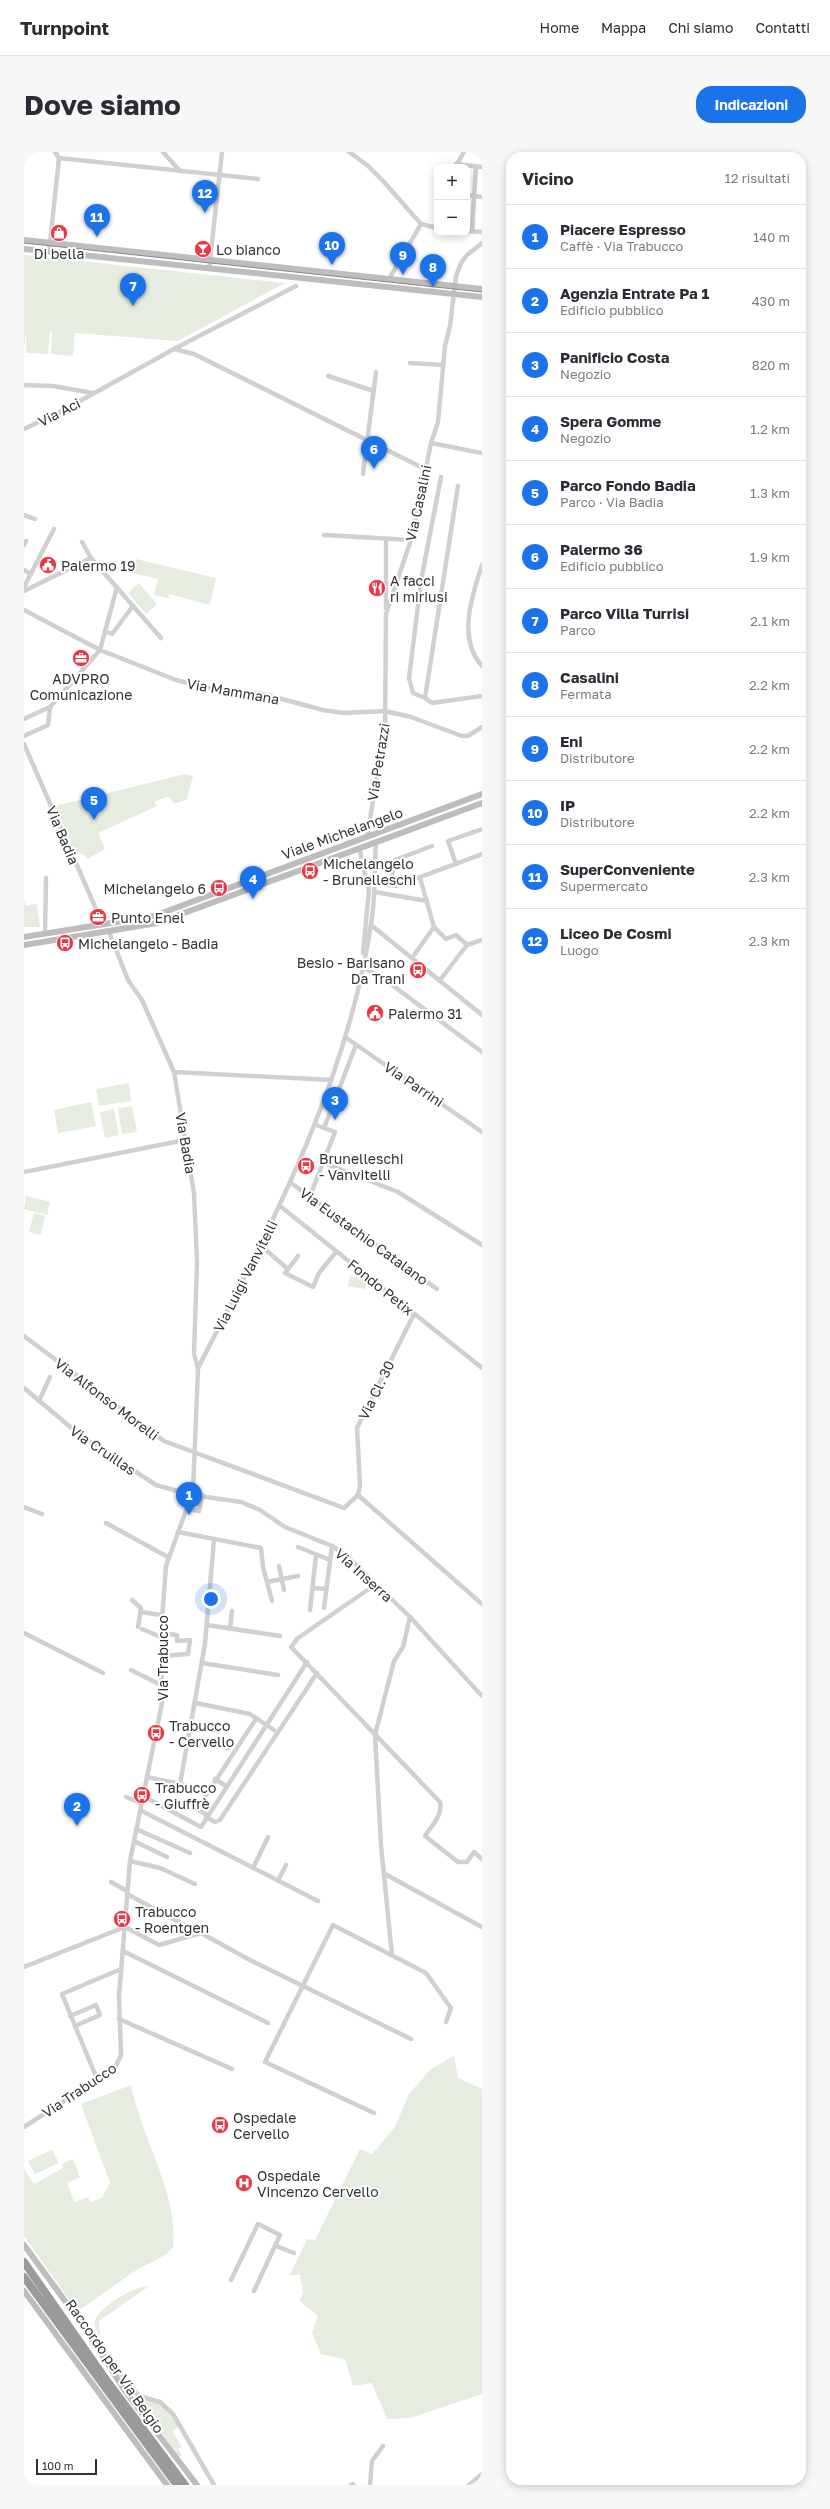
<!DOCTYPE html>
<html lang="it">
<head>
<meta charset="utf-8">
<style>
	:root { --surface:#fff; --page:#f7f7f7; --text:#2b2b33; --muted:#7c7c81; --line:#e1e1e2; --accent:#1a73e8 }
	body { margin:0; font-family:"Golos Text",sans-serif; background:var(--page); color:var(--text) }
	.controls { position:absolute; right:12px; top:12px; display:grid; overflow:hidden; border-radius:8px; box-shadow:0 2px 10px #0003 }
	.controls button { width:36px; height:36px; display:grid; place-items:center; padding:0; border:0; border-bottom:1px solid var(--line); background:var(--surface); color:var(--text); font:20px sans-serif }
	.scale { position:absolute; left:12px; bottom:10px; width:61px; box-sizing:border-box; padding-left:4px; border:2px solid #333; border-top:0; font-size:11px; line-height:14px; white-space:nowrap; color:#333; -webkit-text-stroke:3px #fff; paint-order:stroke }
	.you { position:absolute; left:187px; top:1447px; width:14px; height:14px; margin:-10px; border:3px solid #fff; border-radius:50%; background:#1a73e8; box-shadow:0 0 0 6px #1a73e833 }
	.badge { display:grid; place-items:center; width:26px; height:26px; border-radius:50%; background:var(--accent); color:#fff; font-size:13px; font-weight:700 }
	.pin { position:absolute; translate:-50% -33px; filter:drop-shadow(0 1px 2px #0008) }
	.pin::after { content:''; position:absolute; top:21px; width:14px; height:12px; background:inherit; clip-path:polygon(0 0,100% 0,50% 100%) }
	.list { margin:0; padding:0; list-style:none }
	h2 { display:flex; justify-content:space-between; align-items:center; height:52px; margin:0; padding:0 16px; font-size:17px }
	h2 small { font-size:13px; font-weight:400; color:var(--muted) }
	.list li { display:grid; grid-template-columns:26px 1fr auto; gap:12px; align-items:center; box-sizing:border-box; height:64px; padding:0 16px; border-top:1px solid var(--line) }
	.list b { display:block; font-size:15px; white-space:nowrap }
	.list p { margin:0; font-size:13px; white-space:nowrap; color:var(--muted) }
	.list em { font-size:13px; font-style:normal; color:var(--muted) }
	.map { position:relative; flex:none; width:458px; height:2333px; overflow:hidden; border-radius:16px }
	header { display:flex; align-items:center; gap:24px; box-sizing:border-box; height:56px; padding:0 20px; background:var(--surface); border-bottom:1px solid var(--line) }
	header strong { font-size:19px }
	nav { display:flex; gap:22px; margin-inline-start:auto; font-size:14px }
	.intro { display:flex; align-items:center; justify-content:space-between; box-sizing:border-box; height:96px; padding:0 24px }
	h1 { margin:0; font-size:28px }
	.button { padding:10px 18px; border-radius:16px; background:var(--accent); color:#fff; font-size:14px; font-weight:700 }
	main { display:flex; gap:24px; padding:0 24px }
	aside { flex:1; background:var(--surface); border-radius:16px; box-shadow:0 2px 10px #0003 }
	.map>svg:first-child { display:block }
</style>
</head>
<body>
<header>
<strong>Turnpoint</strong>
<nav><a>Home</a><a>Mappa</a><a>Chi siamo</a><a>Contatti</a></nav>
</header>
<div class="intro"><h1>Dove siamo</h1><a class="button">Indicazioni</a></div>
<main>
<div class="map">
<svg width="458" height="2333" viewBox="0 0 458 2333">
	<rect width="100%" height="100%" fill="#fff"/>
	<g fill="#e6ecdf">
		<polygon points="0,103 261,131 154,189 51,181 49,204 27,202 28,180 26,179 24,202 2,201 2,178 0,201"/>
		<polygon points="112,407 192,426 186,453 145,442 144,446 130,443 134,427 109,421"/>
		<polygon points="115,431 133,452 122,462 104,441"/>
		<polygon points="161,622 169,624 163,647 150,652 145,644 130,650 133,654 74,681 81,697 63,707 60,702 52,702 31,654"/>
		<polygon points="0,748 2,754 13,752 16,775 0,775"/>
		<polygon points="105,931 107,949 75,954 72,937"/>
		<polygon points="67,950 72,974 34,981 30,958"/>
		<polygon points="108,954 113,980 98,982 94,956"/>
		<polygon points="90,957 95,983 81,986 76,960"/>
		<polygon points="2,1044 26,1050 23,1063 0,1057"/>
		<polygon points="10,1061 21,1064 17,1083 5,1080"/>
		<polygon points="326,1124 343,1128 341,1137 324,1134"/>
		<polygon points="430,1904 434,1926 458,1937 458,2242 386,2266 363,2267 348,2231 329,2234 321,2207 297,2202 288,2181 294,2164 276,2149 279,2140 276,2123 266,2123 283,2087 291,2088 336,1997 348,2002 371,1975 385,1942 407,1917"/>
		<path d="M 107,1933 C 117,1985 155,2043 149,2095 L 143,2102 L 111,2119 L 57,2157 L 49,2153 L 0,2084 L 0,2017 L 10,2032 L 39,2016 L 38,2012 L 49,2007 L 56,2025 L 43,2031 L 50,2050 L 64,2045 L 66,2050 L 78,2046 L 86,2031 L 57,1952 Z"/>
		<polygon points="28,1998 35,2011 11,2022 4,2009"/>
		<path d="M 125,2134 L 75,2169 L 76,2189 L 70,2171 C 74,2155 110,2134 125,2134 Z"/>
		<polygon points="91,2216 115,2246 136,2252 156,2274 148,2279 158,2295 154,2297 158,2303 155,2305"/>
	</g>
	<g fill="none" stroke-linecap="round" stroke-linejoin="round">
		<g stroke="#d0d0d0" stroke-width="4.5">
			<polyline points="139,0 155,18"/>
			<polyline points="325,0 343,13 360,30 397,72 413,76"/>
			<polyline points="35,6 234,27"/>
			<polyline points="432,12 458,15"/>
			<polyline points="432,14 440,0"/>
			<polyline points="443,43 458,45"/>
			<polyline points="412,76 413,52"/>
			<polyline points="443,79 458,80"/>
			<polyline points="448,79 452,14"/>
			<polyline points="25,100 35,6 31,0"/>
			<polyline points="185,117 198,0"/>
			<polyline points="365,127 397,72"/>
			<polyline points="150,197 272,134"/>
			<polyline points="386,211 419,213"/>
			<polyline points="304,224 350,239"/>
			<polyline points="0,233 29,234 69,241"/>
			<polyline points="0,277 38,259 150,197 170,202 401,317"/>
			<polyline points="407,291 458,301"/>
			<polyline points="339,322 352,220"/>
			<polyline points="434,334 401,546 408,551 458,544"/>
			<polyline points="0,363 11,367"/>
			<polyline points="300,383 387,388"/>
			<polyline points="58,390 67,406 137,486"/>
			<polyline points="0,393 2,389"/>
			<path d="M 458,413 C 448,443 433,487 458,514"/>
			<polyline points="0,418 7,422"/>
			<polyline points="0,435 30,377"/>
			<polyline points="0,439 67,406"/>
			<polyline points="362,456 362,390"/>
			<polyline points="0,458 76,498 152,528 179,535 239,542 299,558 320,561 361,559 387,565 438,584 444,584 458,575"/>
			<polyline points="81,479 88,482 109,454"/>
			<polyline points="401,546 389,541 385,526 397,429 417,325"/>
			<polyline points="26,555 76,498 93,435"/>
			<polyline points="0,567 26,555 24,573 0,584"/>
			<polyline points="0,592 79,773"/>
			<polyline points="343,685 361,577 362,462 389,382 407,291 414,270 421,194 426,174 432,124 437,111 443,103 458,91"/>
			<polyline points="335,696 345,738 339,801"/>
			<polyline points="432,712 424,689 458,677"/>
			<polyline points="351,730 372,734 458,702"/>
			<polyline points="366,733 371,708 408,694"/>
			<polyline points="351,740 403,749"/>
			<polyline points="347,773 458,863"/>
			<polyline points="410,775 422,787 432,783 443,793"/>
			<polyline points="21,782 22,726"/>
			<polyline points="388,806 410,775 396,726"/>
			<polyline points="338,815 360,827 458,900"/>
			<polyline points="416,828 443,793 458,788"/>
			<polyline points="321,885 458,980"/>
			<polyline points="150,920 308,928"/>
			<polyline points="300,976 332,893"/>
			<polyline points="300,1011 374,1040 458,1093"/>
			<polyline points="0,1020 161,988"/>
			<polyline points="267,1031 413,1137"/>
			<polyline points="286,1044 311,980 292,973"/>
			<polyline points="256,1054 458,1216"/>
			<polyline points="237,1094 264,1117"/>
			<polyline points="274,1104 261,1121 289,1135 295,1121 312,1100"/>
			<polyline points="0,1184 140,1289 320,1356 334,1343"/>
			<path d="M 174,1216 C 247,1074 323,932 347,772 C 352,744 350,718 352,690"/>
			<polyline points="0,1236 57,1284 132,1333 168,1343 217,1350 236,1358 261,1375 308,1394 322,1403 386,1465 458,1544"/>
			<polyline points="15,1249 26,1225"/>
			<polyline points="334,1343 336,1333 333,1276 390,1162"/>
			<polyline points="334,1343 458,1452"/>
			<polyline points="0,1355 18,1362"/>
			<polyline points="164,1357 175,1359 178,1343"/>
			<polyline points="82,1371 144,1405"/>
			<polyline points="154,1380 237,1396 239,1415 248,1449"/>
			<polyline points="274,1395 306,1408"/>
			<polyline points="255,1414 260,1438"/>
			<polyline points="243,1430 274,1424"/>
			<path d="M 352,1432 L 274,1486 L 267,1495 L 416,1650 C 419,1663 408,1673 401,1684 L 434,1710 L 443,1710 L 450,1700 L 458,1707"/>
			<polyline points="289,1436 302,1437"/>
			<polyline points="108,1448 117,1456 114,1475"/>
			<polyline points="300,1456 308,1394"/>
			<polyline points="286,1458 292,1403"/>
			<polyline points="117,1460 137,1463"/>
			<polyline points="183,1473 256,1484"/>
			<polyline points="118,1477 137,1485"/>
			<polyline points="206,1477 208,1459"/>
			<polyline points="0,1481 79,1521"/>
			<polyline points="137,1481 153,1483 153,1489 166,1488 164,1502 138,1504"/>
			<polyline points="178,1511 254,1523"/>
			<polyline points="107,1518 139,1534"/>
			<polyline points="172,1551 226,1562 250,1578"/>
			<polyline points="164,1588 204,1596"/>
			<polyline points="123,1625 175,1636"/>
			<polyline points="191,1627 202,1634"/>
			<polyline points="156,1632 181,1492 190,1387"/>
			<polyline points="119,1644 177,1675 283,1510"/>
			<polyline points="102,1645 117,1651"/>
			<polyline points="116,1658 294,1749"/>
			<polyline points="183,1663 173,1657 232,1567"/>
			<polyline points="182,1665 191,1670 196,1668 293,1521"/>
			<polyline points="112,1677 166,1701"/>
			<polyline points="110,1689 143,1705"/>
			<polyline points="106,1709 136,1716 171,1732"/>
			<polyline points="229,1716 244,1685"/>
			<polyline points="361,1722 458,1775"/>
			<polyline points="254,1729 262,1713"/>
			<polyline points="87,1730 103,1739"/>
			<polyline points="103,1742 170,1778 172,1780"/>
			<polyline points="99,1799 244,1871"/>
			<polyline points="368,1803 357,1693 351,1583 370,1509 379,1495 386,1465"/>
			<polyline points="0,1815 101,1775 135,1793 177,1781 224,1807 387,1887"/>
			<polyline points="46,1864 72,1853 76,1863 51,1874"/>
			<polyline points="95,1867 208,1917"/>
			<polyline points="73,1927 38,1842 97,1817"/>
			<polyline points="350,1961 241,1910 309,1773 402,1821 427,1856 422,1870"/>
			<polyline points="0,1975 91,1916 97,1903 95,1844 106,1709 138,1551 137,1481 142,1414 169,1339 174,1216 170,1202 173,1110 170,1041 150,920 118,848 104,828 85,780"/>
			<polyline points="252,2094 270,2101"/>
			<polyline points="207,2128 234,2072 256,2083 230,2139"/>
			<polyline points="78,2199 115,2244 136,2250 149,2262 190,2333"/>
			<polyline points="327,2333 329,2332"/>
			<polyline points="346,2333 348,2309 359,2294"/>
			<polyline points="445,2333 458,2322"/>
		</g>
		<g stroke="#bdbdbd" stroke-width="6">
			<polyline points="0,88 458,137"/>
			<polyline points="0,97 458,145"/>
			<polyline points="0,785 130,764 458,642"/>
			<polyline points="0,793 133,771 458,651"/>
			<polyline points="0,2093 61,2176 101,2239 173,2333"/>
			<polyline points="0,2139 143,2333"/>
		</g>
		<g stroke="#9a9a9a" stroke-width="8">
			<polyline points="0,2110 83,2229 161,2333"/>
			<polyline points="0,2125 153,2333"/>
		</g>
		<polyline stroke="#888" stroke-width="1" points="0,91 458,140"/>
	</g>
	<defs>
		<symbol id="shop-disc" viewBox="-11 -11 22 22"><circle r="9.5" fill="#e63946" stroke="#fff"/><path d="M-5-2.5h2.3a2.7 3.5 0 0 1 5.4 0H5L5.5 6h-11ZM-1.5-2.5h3a1.5 2.3 0 0 0-3 0Z" fill="#fff"/></symbol>
		<symbol id="bar-disc" viewBox="-11 -11 22 22"><circle r="9.5" fill="#e63946" stroke="#fff"/><path d="M-6-5H6L.8 .8V4.5H3.5V6h-7V4.5H-.8V.8Z" fill="#fff"/></symbol>
		<symbol id="civic-disc" viewBox="-11 -11 22 22"><circle r="9.5" fill="#e63946" stroke="#fff"/><path d="M-.6-6.5H3V-4.5H.6V-3L4-1V1h2V6H-6V1h2V-1L-.6-3ZM-1.2 2.5V6h2.4V2.5Z" fill="#fff"/></symbol>
		<symbol id="restaurant-disc" viewBox="-11 -11 22 22"><circle r="9.5" fill="#e63946" stroke="#fff"/><path d="M-5-6h1v4h1v-4h1v4h1v-4h1v5L-1.5 .5V6h-2V.5L-5-1ZM5-6V6H3V1.5H1.5Q1.5-4 5-6Z" fill="#fff"/></symbol>
		<symbol id="office-disc" viewBox="-11 -11 22 22"><circle r="9.5" fill="#e63946" stroke="#fff"/><path d="M-6-3h4V-5.5h4V-3h4V5H-6ZM-1-4.5V-3h2v-1.5ZM-6 0V1H6V0Z" fill="#fff"/></symbol>
		<symbol id="bus-disc" viewBox="-11 -11 22 22"><circle r="9.5" fill="#e63946" stroke="#fff"/><path d="M-5-6H5V4H4V6H2V4H-2V6H-4V4H-5ZM-3.5-4V0h7V-4ZM-3.5 1.2v1.5H-2V1.2ZM2 1.2v1.5H3.5V1.2Z" fill="#fff"/></symbol>
		<symbol id="hospital-disc" viewBox="-11 -11 22 22"><circle r="9.5" fill="#e63946" stroke="#fff"/><path d="M-5-5h3v3.5h4V-5h3V5h-3V1.5h-4V5h-3Z" fill="#fff"/></symbol>
	</defs>
	<g fill-rule="evenodd">
		<use href="#shop-disc" x="25" y="71" width="20" height="20"/>
		<use href="#bar-disc" x="169" y="87" width="20" height="20"/>
		<use href="#civic-disc" x="14" y="403" width="20" height="20"/>
		<use href="#restaurant-disc" x="343" y="426" width="20" height="20"/>
		<use href="#office-disc" x="47" y="496" width="20" height="20"/>
		<use href="#bus-disc" x="276" y="709" width="20" height="20"/>
		<use href="#bus-disc" x="185" y="726" width="20" height="20"/>
		<use href="#office-disc" x="64" y="755" width="20" height="20"/>
		<use href="#bus-disc" x="31" y="781" width="20" height="20"/>
		<use href="#bus-disc" x="384" y="808" width="20" height="20"/>
		<use href="#civic-disc" x="341" y="851" width="20" height="20"/>
		<use href="#bus-disc" x="272" y="1004" width="20" height="20"/>
		<use href="#bus-disc" x="122" y="1571" width="20" height="20"/>
		<use href="#bus-disc" x="108" y="1633" width="20" height="20"/>
		<use href="#bus-disc" x="88" y="1757" width="20" height="20"/>
		<use href="#bus-disc" x="186" y="1963" width="20" height="20"/>
		<use href="#hospital-disc" x="210" y="2021" width="20" height="20"/>
	</g>
	<g text-anchor="middle" dominant-baseline="central" stroke-width="4" stroke-linejoin="round" paint-order="stroke">
		<g font-size="14" fill="#333" stroke="#fff" text-anchor="start">
			<text x="192" y="97">Lo bianco</text>
			<text x="35" y="101" text-anchor="middle">Di bella</text>
			<text x="37" y="413">Palermo 19</text>
			<text x="366" y="428">A facci<tspan x="366" dy="16">ri miriusi</tspan></text>
			<text x="57" y="526" text-anchor="middle">ADVPRO<tspan x="57" dy="16">Comunicazione</tspan></text>
			<text x="299" y="711">Michelangelo<tspan x="299" dy="16">- Brunelleschi</tspan></text>
			<text x="182" y="736" text-anchor="end">Michelangelo 6</text>
			<text x="87" y="765">Punto Enel</text>
			<text x="54" y="791">Michelangelo - Badia</text>
			<text x="381" y="810" text-anchor="end">Besio - Barisano<tspan x="381" dy="16">Da Trani</tspan></text>
			<text x="364" y="861">Palermo 31</text>
			<text x="295" y="1006">Brunelleschi<tspan x="295" dy="16">- Vanvitelli</tspan></text>
			<text x="145" y="1573">Trabucco<tspan x="145" dy="16">- Cervello</tspan></text>
			<text x="131" y="1635">Trabucco<tspan x="131" dy="16">- Giuffrè</tspan></text>
			<text x="111" y="1759">Trabucco<tspan x="111" dy="16">- Roentgen</tspan></text>
			<text x="209" y="1965">Ospedale<tspan x="209" dy="16">Cervello</tspan></text>
			<text x="233" y="2023">Ospedale<tspan x="233" dy="16">Vincenzo Cervello</tspan></text>
		</g>
		<g font-size="14" fill="#333" stroke="#fff">
			<text transform="translate(35 260) rotate(-27)">Via Aci</text>
			<text transform="translate(394 351) rotate(-78)">Via Casalini</text>
			<text transform="translate(209 539) rotate(10)">Via Mammana</text>
			<text transform="translate(354 610) rotate(-81)">Via Petrazzi</text>
			<text transform="translate(318 681) rotate(-20)">Viale Michelangelo</text>
			<text transform="translate(39 683) rotate(67)">Via Badia</text>
			<text transform="translate(390 932) rotate(34)">Via Parrini</text>
			<text transform="translate(162 991) rotate(80)">Via Badia</text>
			<text transform="translate(340 1084) rotate(36)">Via Eustachio Catalano</text>
			<text transform="translate(221 1124) rotate(-63)">Via Luigi Vanvitelli</text>
			<text transform="translate(357 1135) rotate(39)">Fondo Petix</text>
			<text transform="translate(352 1238) rotate(-64)">Via Cl. 30</text>
			<text transform="translate(83 1247) rotate(37)">Via Alfonso Morelli</text>
			<text transform="translate(79 1298) rotate(34)">Via Cruillas</text>
			<text transform="translate(340 1423) rotate(42)">Via Inserra</text>
			<text transform="translate(138 1506) rotate(-90)">Via Trabucco</text>
			<text transform="translate(55 1938) rotate(-34)">Via Trabucco</text>
			<text transform="translate(91 2214) rotate(55)">Raccordo per Via Belgio</text>
		</g>
	</g>
</svg>
<div class="controls">
<button>+</button>
<button>−</button>
</div>
<div class="scale">100 m</div>
<div class="you"></div>
<div class="pin badge" style="left:165px;top:1363px">1</div>
<div class="pin badge" style="left:53px;top:1674px">2</div>
<div class="pin badge" style="left:311px;top:968px">3</div>
<div class="pin badge" style="left:229px;top:747px">4</div>
<div class="pin badge" style="left:70px;top:668px">5</div>
<div class="pin badge" style="left:350px;top:317px">6</div>
<div class="pin badge" style="left:109px;top:154px">7</div>
<div class="pin badge" style="left:409px;top:135px">8</div>
<div class="pin badge" style="left:379px;top:123px">9</div>
<div class="pin badge" style="left:308px;top:113px">10</div>
<div class="pin badge" style="left:73px;top:85px">11</div>
<div class="pin badge" style="left:181px;top:61px">12</div>
</div>
<aside>
<h2>Vicino<small>12 risultati</small></h2>
<ul class="list">
<li><span class="badge">1</span><div><b>Piacere Espresso</b><p>Caffè · Via Trabucco</p></div><em>140 m</em></li>
<li><span class="badge">2</span><div><b>Agenzia Entrate Pa 1</b><p>Edificio pubblico</p></div><em>430 m</em></li>
<li><span class="badge">3</span><div><b>Panificio Costa</b><p>Negozio</p></div><em>820 m</em></li>
<li><span class="badge">4</span><div><b>Spera Gomme</b><p>Negozio</p></div><em>1.2 km</em></li>
<li><span class="badge">5</span><div><b>Parco Fondo Badia</b><p>Parco · Via Badia</p></div><em>1.3 km</em></li>
<li><span class="badge">6</span><div><b>Palermo 36</b><p>Edificio pubblico</p></div><em>1.9 km</em></li>
<li><span class="badge">7</span><div><b>Parco Villa Turrisi</b><p>Parco</p></div><em>2.1 km</em></li>
<li><span class="badge">8</span><div><b>Casalini</b><p>Fermata</p></div><em>2.2 km</em></li>
<li><span class="badge">9</span><div><b>Eni</b><p>Distributore</p></div><em>2.2 km</em></li>
<li><span class="badge">10</span><div><b>IP</b><p>Distributore</p></div><em>2.2 km</em></li>
<li><span class="badge">11</span><div><b>SuperConveniente</b><p>Supermercato</p></div><em>2.3 km</em></li>
<li><span class="badge">12</span><div><b>Liceo De Cosmi</b><p>Luogo</p></div><em>2.3 km</em></li>
</ul>
</aside>
</main>
</body>
</html>
